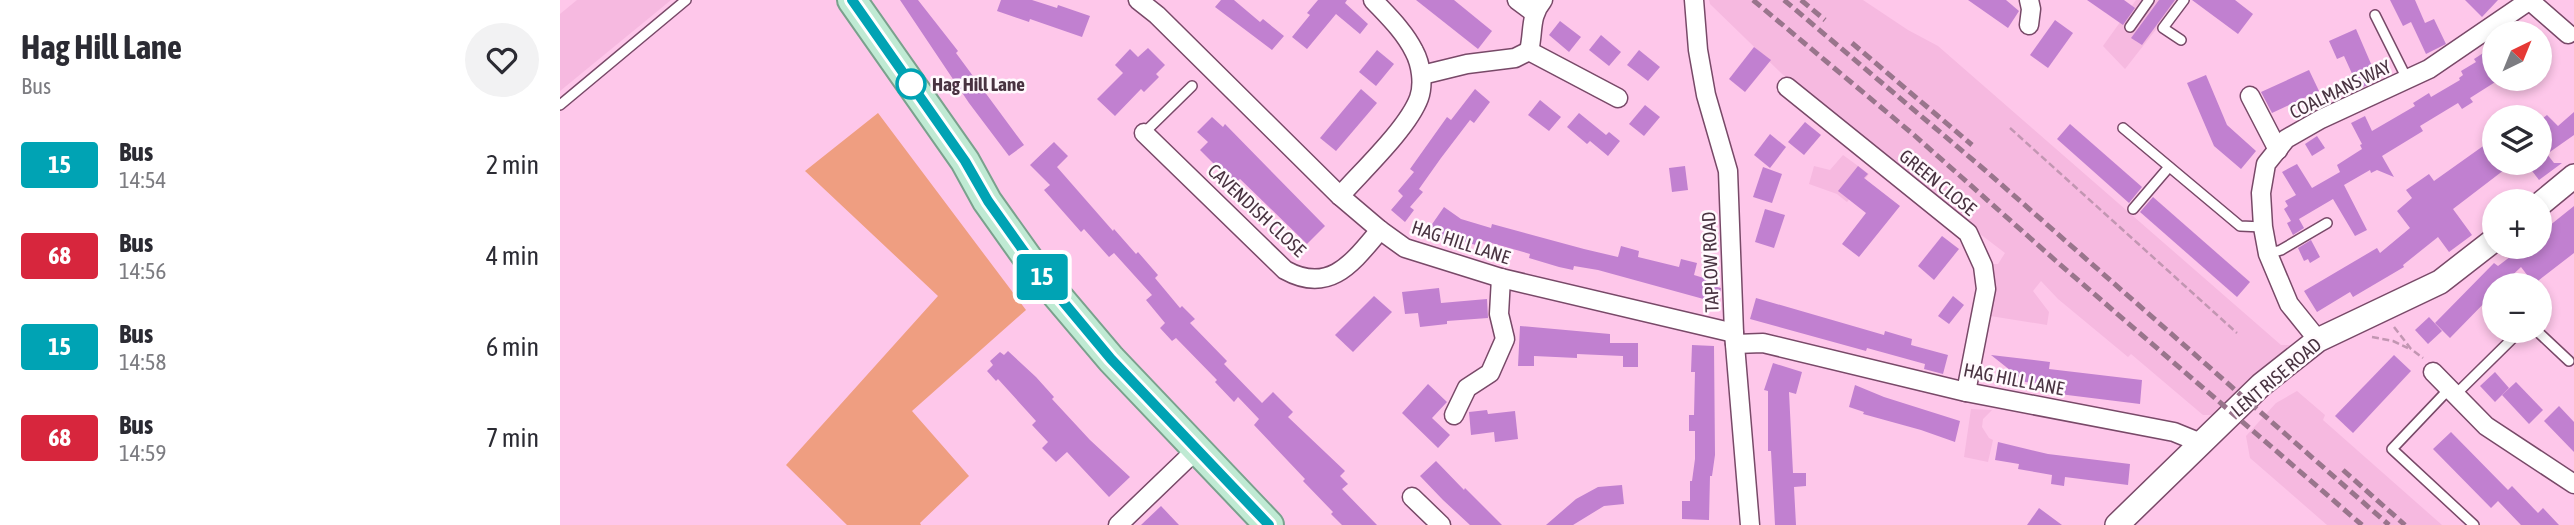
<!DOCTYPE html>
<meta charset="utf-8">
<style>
body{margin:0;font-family:"Asap Condensed",sans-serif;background:#f2f2f3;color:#2b2b33;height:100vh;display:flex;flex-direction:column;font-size:26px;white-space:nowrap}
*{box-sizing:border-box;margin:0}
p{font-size:23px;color:#7c7c81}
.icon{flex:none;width:38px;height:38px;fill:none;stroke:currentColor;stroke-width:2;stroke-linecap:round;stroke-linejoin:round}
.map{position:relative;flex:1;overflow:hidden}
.sheet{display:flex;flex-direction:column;background:#fff;width:560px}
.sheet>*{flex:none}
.badge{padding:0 14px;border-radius:5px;font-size:24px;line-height:46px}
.needle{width:46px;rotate:43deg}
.buttons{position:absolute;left:1922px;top:21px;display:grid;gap:14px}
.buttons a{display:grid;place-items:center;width:70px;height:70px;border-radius:50%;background:#fff;box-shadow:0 4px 10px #0003;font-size:35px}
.map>.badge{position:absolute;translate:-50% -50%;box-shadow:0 0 0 4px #fff}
.round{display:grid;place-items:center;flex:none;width:74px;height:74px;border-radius:37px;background:#f2f2f3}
.head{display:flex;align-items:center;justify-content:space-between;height:119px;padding:0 21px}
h1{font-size:33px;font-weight:700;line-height:52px}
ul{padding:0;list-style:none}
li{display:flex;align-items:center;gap:21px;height:91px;padding:0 21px}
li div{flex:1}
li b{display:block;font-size:26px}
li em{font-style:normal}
li .badge{min-width:77px;font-weight:700;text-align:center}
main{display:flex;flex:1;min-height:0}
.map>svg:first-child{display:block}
.built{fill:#f6b9e0}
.green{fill:#ef9e81}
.building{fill:#c180d0}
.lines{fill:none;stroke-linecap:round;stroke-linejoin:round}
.service-casing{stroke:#784968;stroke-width:12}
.minor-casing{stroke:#784968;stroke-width:21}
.tertiary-casing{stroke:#784968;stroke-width:26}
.primary-casing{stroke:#7aa18d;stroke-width:32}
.path{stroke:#c296b2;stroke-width:2.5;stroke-dasharray:7 3.5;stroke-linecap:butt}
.service{stroke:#fff;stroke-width:9}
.minor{stroke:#fff;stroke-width:18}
.tertiary{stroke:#fff;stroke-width:23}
.primary{stroke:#bfead3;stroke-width:28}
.rail{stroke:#99758c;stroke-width:5;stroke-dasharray:10 5;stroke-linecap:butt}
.line-casing{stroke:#fff;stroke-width:16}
.line{stroke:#00a3b4;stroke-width:10}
.stop-dot{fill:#fff;stroke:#00a3b4;stroke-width:3.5}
.labels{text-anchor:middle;stroke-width:5;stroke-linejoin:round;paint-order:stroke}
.stop-label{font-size:19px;font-weight:bold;fill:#493341;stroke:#fff9fd;text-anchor:start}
.street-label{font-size:19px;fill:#493341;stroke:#fff9fd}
</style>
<main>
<section class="sheet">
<div class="head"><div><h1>Hag Hill Lane</h1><p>Bus</p></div><a class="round"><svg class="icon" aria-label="heart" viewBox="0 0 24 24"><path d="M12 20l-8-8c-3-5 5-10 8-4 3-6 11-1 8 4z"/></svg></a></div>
<ul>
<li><span class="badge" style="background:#00a3b4;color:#fff">15</span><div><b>Bus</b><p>14:54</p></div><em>2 min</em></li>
<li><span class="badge" style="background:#d7263d;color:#fff">68</span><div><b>Bus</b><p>14:56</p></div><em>4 min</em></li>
<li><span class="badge" style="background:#00a3b4;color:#fff">15</span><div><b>Bus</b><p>14:58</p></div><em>6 min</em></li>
<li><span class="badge" style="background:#d7263d;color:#fff">68</span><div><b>Bus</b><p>14:59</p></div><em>7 min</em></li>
</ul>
</section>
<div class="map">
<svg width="2014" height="525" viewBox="0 0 2014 525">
<rect width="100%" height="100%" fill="#fec7ea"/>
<g class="built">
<path d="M 17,0 L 111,0 L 0,91 L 0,14 Z"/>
<path d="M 1149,0 L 1303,0 L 1348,30 L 1378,46 L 1721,345 L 1730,345 L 1727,352 L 1706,365 L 1693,384 L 1665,415 L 1643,415 L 1571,354 L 1568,357 L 1498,299 L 1481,281 L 1473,291 L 1489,312 L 1487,325 L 1424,315 L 1430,264 L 1438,264 L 1445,253 L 1327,163 L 1222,74 L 1150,4 Z"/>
<path d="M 1576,0 L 1619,0 L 1565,69 L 1543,46 Z"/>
<path d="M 1283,155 L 1309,174 L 1287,202 L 1277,194 L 1249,184 L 1254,166 L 1270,170 Z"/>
<path d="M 1737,391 L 1765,415 L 1763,420 L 1882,525 L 1767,525 L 1690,458 L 1686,436 L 1716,403 Z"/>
<path d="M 1411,409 L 1432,410 L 1423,419 L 1422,427 L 1429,438 L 1433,440 L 1428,462 L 1404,457 Z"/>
</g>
<path class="green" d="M 318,113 L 466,310 L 352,411 L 409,476 L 360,523 L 361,525 L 287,525 L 226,465 L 378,296 L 245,171 Z"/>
<g class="building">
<path d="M 340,0 L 358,0 L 398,51 L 396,53 L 464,145 L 449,156 L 409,103 Z"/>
<path d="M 441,0 L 472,0 L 497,8 L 498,5 L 530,16 L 522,37 L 470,19 L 469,22 L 437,11 Z"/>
<path d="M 661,0 L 674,0 L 700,22 L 703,19 L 724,36 L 712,50 L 655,7 Z"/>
<path d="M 758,0 L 787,0 L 785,3 L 808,24 L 800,34 L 776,14 L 747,49 L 732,37 L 750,15 L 747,13 Z"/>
<path d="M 856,0 L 894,0 L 932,31 L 918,49 Z"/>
<path d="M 1408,0 L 1446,0 L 1459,11 L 1448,28 Z"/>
<path d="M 1527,0 L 1564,0 L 1575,8 L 1563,25 Z"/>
<path d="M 1599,0 L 1615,0 L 1582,45 L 1571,38 Z"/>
<path d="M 1632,0 L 1675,0 L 1693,14 L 1678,34 Z"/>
<path d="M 1830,0 L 1855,0 L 1865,23 L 1874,19 L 1886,44 L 1866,54 L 1851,22 L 1843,26 Z"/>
<path d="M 1905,0 L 1938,0 L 1922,17 Z"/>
<path d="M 1495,20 L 1513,33 L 1488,68 L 1470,55 Z"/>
<path d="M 1000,21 L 1021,37 L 1009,52 L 989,35 Z"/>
<path d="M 1796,29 L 1818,80 L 1799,89 L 1784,56 L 1777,59 L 1769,41 Z"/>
<path d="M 1041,35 L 1061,52 L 1049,66 L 1029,50 Z"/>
<path d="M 1934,46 L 1933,79 L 1940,79 L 1910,98 L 1913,102 L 1902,109 L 1898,103 L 1860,126 L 1863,131 L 1822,156 L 1834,177 L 1817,170 L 1811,173 L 1810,170 L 1784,185 L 1807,230 L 1795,236 L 1773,199 L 1739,219 L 1744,228 L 1733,235 L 1727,223 L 1731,221 L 1724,209 L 1728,206 L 1725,201 L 1736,195 L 1722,172 L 1737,164 L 1752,188 L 1780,172 L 1777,165 L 1802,149 L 1800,145 L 1802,144 L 1791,123 L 1805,116 L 1812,131 L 1855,106 L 1853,103 L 1869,93 L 1871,97 L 1900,80 L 1899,78 L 1903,75 L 1901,71 L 1916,62 L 1914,59 Z"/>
<path d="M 1194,47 L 1211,60 L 1185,92 L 1169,79 Z"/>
<path d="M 588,48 L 605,65 L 596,74 L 599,77 L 584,92 L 581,89 L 555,116 L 537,99 L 563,73 L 555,65 L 570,49 L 578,57 Z"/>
<path d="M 817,50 L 834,64 L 816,86 L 799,72 Z"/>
<path d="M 1079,50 L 1100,67 L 1088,81 L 1067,65 Z"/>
<path d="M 1749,70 L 1759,91 L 1712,113 L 1701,92 Z"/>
<path d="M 1646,75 L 1667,125 L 1696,151 L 1681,169 L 1654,146 L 1627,83 Z"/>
<path d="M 801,89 L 817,103 L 776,151 L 760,138 Z"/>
<path d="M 915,89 L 930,102 L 914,123 L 910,120 L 881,158 L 859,189 L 863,192 L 850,207 L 854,210 L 845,222 L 831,210 L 843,196 L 838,191 L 854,172 L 850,169 L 887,117 L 891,120 Z"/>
<path d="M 980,100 L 1001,117 L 989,131 L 968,115 Z"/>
<path d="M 1085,105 L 1100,117 L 1084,136 L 1069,124 Z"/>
<path d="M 2014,112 L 2014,135 L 1987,154 L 1994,163 L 2002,163 L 1979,180 L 1966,163 L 1979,163 L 1979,121 L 1987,115 L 1998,126 Z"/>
<path d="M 1019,113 L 1046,135 L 1049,132 L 1060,141 L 1048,156 L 1030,141 L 1027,144 L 1007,127 Z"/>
<path d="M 652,117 L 663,127 L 665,124 L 765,226 L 747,244 L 680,179 L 674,184 L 640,150 L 648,142 L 637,132 Z"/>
<path d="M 1245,122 L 1261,135 L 1244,155 L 1228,142 Z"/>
<path d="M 1510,124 L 1582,187 L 1569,203 L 1497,139 Z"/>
<path d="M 1210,134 L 1226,147 L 1210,168 L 1194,155 Z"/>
<path d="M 1757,136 L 1765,148 L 1752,156 L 1745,144 Z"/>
<path d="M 494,142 L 508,156 L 497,167 L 553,231 L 554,229 L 576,254 L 578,252 L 598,275 L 595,278 L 620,308 L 622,306 L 635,319 L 630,323 L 667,361 L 664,364 L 702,403 L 713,392 L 733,412 L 728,417 L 785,471 L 780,476 L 788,484 L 782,489 L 817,525 L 782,525 L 771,514 L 773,512 L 743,481 L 745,479 L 694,425 L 699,419 L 678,397 L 674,402 L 655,382 L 657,380 L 616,338 L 612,341 L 600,328 L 605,323 L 586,300 L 592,295 L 554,253 L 549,257 L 524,229 L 521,232 L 484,190 L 490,185 L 470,165 Z"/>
<path d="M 1926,144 L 1934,155 L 1934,163 L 1939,163 L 1944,170 L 1893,209 L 1912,235 L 1889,252 L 1878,237 L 1843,265 L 1844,267 L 1793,297 L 1790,292 L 1757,312 L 1744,291 L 1817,248 L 1820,253 L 1850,228 L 1837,211 L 1852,198 L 1846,190 L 1869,174 L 1874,181 Z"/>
<path d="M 1125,166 L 1128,190 L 1112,192 L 1109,168 Z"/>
<path d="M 1298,166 L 1308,174 L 1304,178 L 1340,206 L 1299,257 L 1282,244 L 1306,213 L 1278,191 Z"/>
<path d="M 1203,167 L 1222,174 L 1212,203 L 1193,197 Z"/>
<path d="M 1593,197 L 1690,282 L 1677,297 L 1580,212 Z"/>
<path d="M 2014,206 L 2014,253 L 1974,284 L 1961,267 L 1942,285 L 1934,285 L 1934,293 L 1890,338 L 1875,323 L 1934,263 L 1938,266 L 1963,247 L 1979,247 L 1979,234 Z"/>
<path d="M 884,207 L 901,219 L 931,228 L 932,224 L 1024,249 L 1058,257 L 1061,246 L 1079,251 L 1078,257 L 1119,267 L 1121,259 L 1137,263 L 1134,275 L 1147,279 L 1145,284 L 1161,288 L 1158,303 L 1038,270 L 1014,266 L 1013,270 L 999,267 L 969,258 L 970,254 L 921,240 L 920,246 L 889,238 L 886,243 L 868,230 Z"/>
<path d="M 1205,209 L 1225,215 L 1214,248 L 1195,242 Z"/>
<path d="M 1382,236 L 1399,249 L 1374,280 L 1358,266 Z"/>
<path d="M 1751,240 L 1760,257 L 1750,263 L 1748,259 L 1744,261 L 1738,248 Z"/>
<path d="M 879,288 L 881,303 L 927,299 L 928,318 L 887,321 L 887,324 L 860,327 L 858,313 L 845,314 L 842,292 Z"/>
<path d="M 814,296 L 832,312 L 793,352 L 775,335 Z"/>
<path d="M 1393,296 L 1404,305 L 1389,324 L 1378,316 Z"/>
<path d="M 1196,298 L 1324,335 L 1325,331 L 1352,339 L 1351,345 L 1388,355 L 1383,374 L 1364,369 L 1365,364 L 1307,348 L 1306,351 L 1190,319 Z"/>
<path d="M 1869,317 L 1882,331 L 1868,344 L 1855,330 Z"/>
<path d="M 960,326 L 1050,334 L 1050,343 L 1078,343 L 1078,367 L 1063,367 L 1063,356 L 1017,354 L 1017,358 L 974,356 L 974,366 L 958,366 Z"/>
<path d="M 1132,345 L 1154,346 L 1155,455 L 1152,476 L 1150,476 L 1149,520 L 1122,519 L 1122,501 L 1130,501 L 1130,481 L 1132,481 L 1135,459 L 1135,431 L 1129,431 L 1129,415 L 1134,415 L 1135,372 L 1131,372 Z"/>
<path d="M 448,351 L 476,377 L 494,397 L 492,399 L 530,440 L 570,477 L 549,497 L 507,452 L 496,462 L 482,448 L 488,442 L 472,425 L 476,421 L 438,379 L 436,381 L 427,371 L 433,365 L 430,361 L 440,352 L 444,355 Z"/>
<path d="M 1431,355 L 1490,362 L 1489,369 L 1582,380 L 1580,404 L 1491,393 L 1492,385 L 1465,382 Z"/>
<path d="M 1834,355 L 1851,371 L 1793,433 L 1775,416 Z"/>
<path d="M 1213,363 L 1242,372 L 1236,394 L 1229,392 L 1233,473 L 1246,473 L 1246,486 L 1234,487 L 1236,525 L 1215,525 L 1211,451 L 1208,451 L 1208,391 L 1204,390 Z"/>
<path d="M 1935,372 L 1949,388 L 1935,402 L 1920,386 Z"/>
<path d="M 1956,382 L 1983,410 L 1969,424 L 1942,395 Z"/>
<path d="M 868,384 L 887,402 L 872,418 L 890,435 L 878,448 L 842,413 Z"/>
<path d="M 1295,385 L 1324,397 L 1400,421 L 1395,442 L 1361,430 L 1303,414 L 1304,412 L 1289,407 Z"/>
<path d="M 1999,406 L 2014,422 L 2014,452 L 1984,421 Z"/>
<path d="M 927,410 L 928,414 L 955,411 L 958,439 L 935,442 L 934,432 L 911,435 L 909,412 Z"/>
<path d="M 1891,432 L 1948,490 L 1952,486 L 1978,513 L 1983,508 L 1999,525 L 1961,525 L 1938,501 L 1931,508 L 1873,449 Z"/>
<path d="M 1438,442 L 1488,454 L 1570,464 L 1568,485 L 1505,477 L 1504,486 L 1491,484 L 1492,475 L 1458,469 L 1459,464 L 1435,460 Z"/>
<path d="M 876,461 L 904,490 L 905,488 L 942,525 L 910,525 L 883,500 L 860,476 Z"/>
<path d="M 1062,485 L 1064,504 L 1044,506 L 1013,525 L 986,525 L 1016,499 L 1038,487 Z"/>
<path d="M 601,506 L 619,525 L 581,525 Z"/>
<path d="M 1479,508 L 1502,525 L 1467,525 Z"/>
</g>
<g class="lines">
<defs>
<g id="service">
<path d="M 1815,15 L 1847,79"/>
<path d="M 1570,27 L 1589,0"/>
<path d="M 1621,40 L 1603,28 L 1624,0"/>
<path d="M 0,105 L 126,0"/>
<path d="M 1563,128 L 1680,226 L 1703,227"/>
<path d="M 584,133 L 632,86"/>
<path d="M 1573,209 L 1609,167"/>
<path d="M 1708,254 L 1721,250 L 1767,223"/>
<path d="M 1977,331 L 2009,361"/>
<path d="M 1889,389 L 1832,449 L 1914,525"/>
<path d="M 1895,395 L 1960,331"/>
</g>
<g id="minor">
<path d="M 578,0 L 597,15 L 780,196 L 820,230 L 845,248 L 941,278 L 1174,333"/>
<path d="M 957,0 L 973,12"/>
<path d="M 1134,0 L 1138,50 L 1146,95 L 1168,171 L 1174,333 L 1190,525"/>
<path d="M 1469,0 L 1471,9 L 1469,25"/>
<path d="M 1969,0 L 2008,34"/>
<path d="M 969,51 C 974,31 969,17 983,0"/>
<path d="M 862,75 L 907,64 L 955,58 L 969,51 L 1058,98"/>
<path d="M 1227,87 L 1408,233 L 1423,266 L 1426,289 L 1406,392"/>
<path d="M 1690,96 L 1718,150"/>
<path d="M 584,133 L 725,270 C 770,295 793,262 820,230"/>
<path d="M 780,196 C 802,171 848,128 859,98 C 864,84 861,64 854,51 C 844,31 828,16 813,0"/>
<path d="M 1758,340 L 1729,304 L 1708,254 L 1703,227 L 1701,193 L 1706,164 L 1726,139 L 1761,119 L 1869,69 L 1970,0"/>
<path d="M 1175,344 L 1203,343 L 1406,392 L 1614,432 L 1641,443"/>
<path d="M 1873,372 L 1926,426 L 2014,484"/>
<path d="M 894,415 L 907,388 L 930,373 L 945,339 L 939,314 L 941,278"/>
<path d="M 852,497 L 881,525"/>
<path d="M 558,525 L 636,450"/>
</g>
<g id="tertiary">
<path d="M 1979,205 L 2014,176"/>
<path d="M 1557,525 L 1701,385 L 1758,340 L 1880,282 L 1934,240"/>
</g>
<path id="primary" d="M 292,0 L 405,161 L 427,201 L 479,274 L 551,359 L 709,525"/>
</defs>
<use href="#service" class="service-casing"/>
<use href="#minor" class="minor-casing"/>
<use href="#tertiary" class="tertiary-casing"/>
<use href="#primary" class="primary-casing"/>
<g class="path">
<path d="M 1450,128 L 1677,333"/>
<path d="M 1834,327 L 1851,349 L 1863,358"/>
<path d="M 1812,337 L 1833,341 L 1848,348"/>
</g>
<use href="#service" class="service"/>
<use href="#minor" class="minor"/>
<use href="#tertiary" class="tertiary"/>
<use href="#primary" class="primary"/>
<g class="rail">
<path d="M 1193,0 L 1354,135 L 1496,261 L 1802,525"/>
<path d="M 1224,0 L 1426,171 L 1829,525"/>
<path d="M 1241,0 L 1265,20"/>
<path d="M 1292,43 L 1412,145"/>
<path d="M 1783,470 L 1845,525"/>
</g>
</g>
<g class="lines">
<defs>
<path id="line" d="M 292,0 L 405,161 L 428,201 L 480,274 L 551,359 L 709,525"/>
</defs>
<use href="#line" class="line-casing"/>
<use href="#line" class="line"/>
</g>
<circle class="stop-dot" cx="351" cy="84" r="14"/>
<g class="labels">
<g class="stop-label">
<text x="372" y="91">Hag Hill Lane</text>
</g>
<g class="street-label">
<text transform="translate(1780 89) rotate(-26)" y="7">COALMANS WAY</text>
<text transform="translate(1378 182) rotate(39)" y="7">GREEN CLOSE</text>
<text transform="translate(697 210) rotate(43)" y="7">CAVENDISH CLOSE</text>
<text transform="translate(901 242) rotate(18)" y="7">HAG HILL LANE</text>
<text transform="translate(1150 262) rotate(-92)" y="7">TAPLOW ROAD</text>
<text transform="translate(1716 377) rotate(-40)" y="7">LENT RISE ROAD</text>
<text transform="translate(1454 379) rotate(11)" y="7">HAG HILL LANE</text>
</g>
</g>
</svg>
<div class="buttons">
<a><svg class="needle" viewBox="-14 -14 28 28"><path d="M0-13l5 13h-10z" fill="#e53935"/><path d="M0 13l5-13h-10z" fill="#7c7c81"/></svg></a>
<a><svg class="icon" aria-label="layers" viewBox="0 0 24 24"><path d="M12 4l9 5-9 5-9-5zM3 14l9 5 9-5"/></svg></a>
<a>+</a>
<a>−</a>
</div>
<b class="badge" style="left:482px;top:277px;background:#00a3b4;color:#fff">15</b>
</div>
</main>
